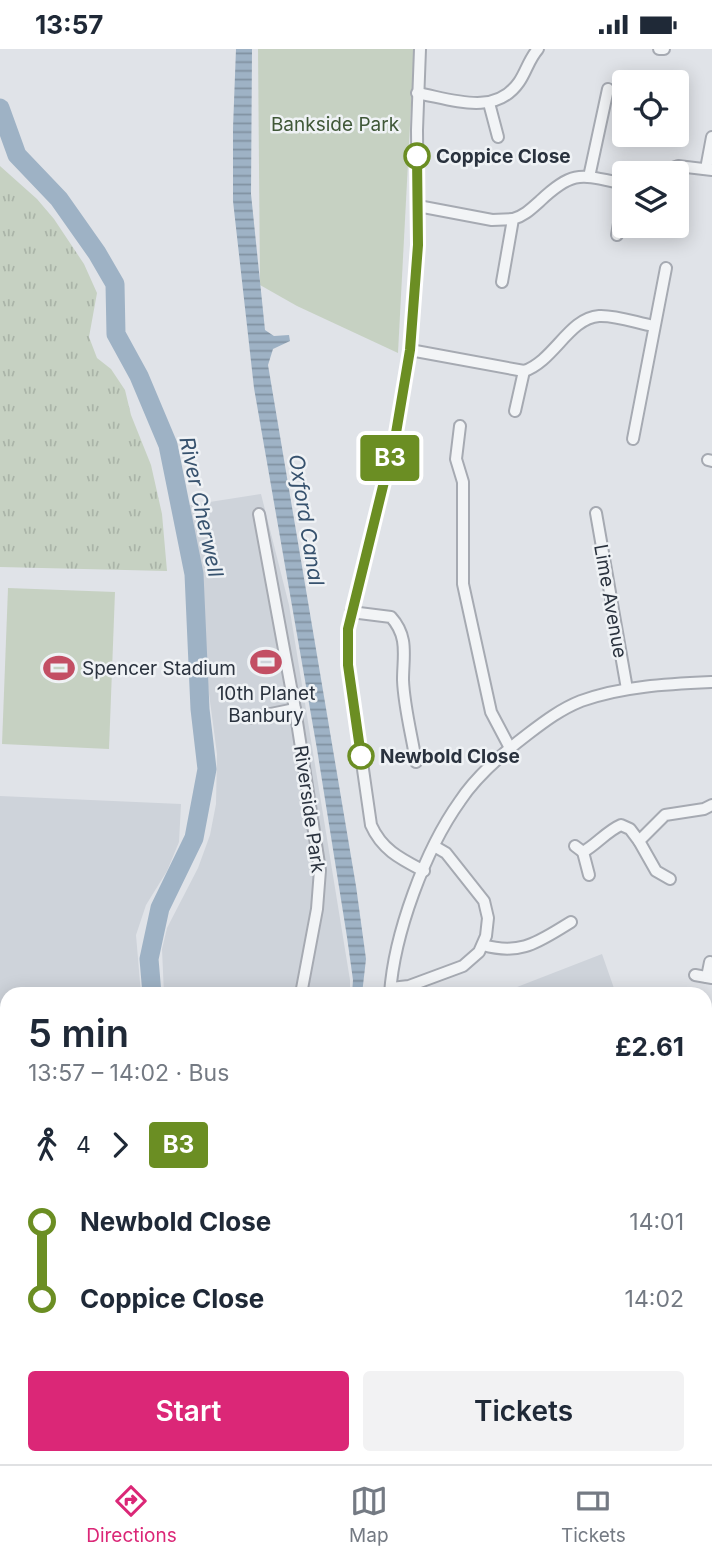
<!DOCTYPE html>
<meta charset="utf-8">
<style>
body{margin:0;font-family:Inter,sans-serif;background:#f2f2f3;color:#1f2937;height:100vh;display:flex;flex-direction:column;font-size:26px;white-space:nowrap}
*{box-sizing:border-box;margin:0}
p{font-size:23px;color:#747a83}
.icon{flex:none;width:38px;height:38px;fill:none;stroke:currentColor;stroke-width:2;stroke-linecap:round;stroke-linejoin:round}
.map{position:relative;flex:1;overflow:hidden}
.panel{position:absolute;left:0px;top:938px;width:712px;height:478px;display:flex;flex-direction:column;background:#fff;border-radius:21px 21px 0 0;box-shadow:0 4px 18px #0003}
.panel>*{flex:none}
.badge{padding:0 14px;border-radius:5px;font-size:24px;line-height:46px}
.tools{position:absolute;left:612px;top:21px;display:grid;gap:14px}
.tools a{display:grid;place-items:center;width:77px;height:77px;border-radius:7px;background:#fff;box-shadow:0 4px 18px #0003;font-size:35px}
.map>.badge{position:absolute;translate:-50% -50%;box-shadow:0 0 0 4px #fff}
.legs{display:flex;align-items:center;gap:10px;height:77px;padding:0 28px;font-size:23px}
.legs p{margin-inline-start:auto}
.head{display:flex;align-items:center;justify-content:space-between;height:119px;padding:0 28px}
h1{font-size:38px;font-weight:600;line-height:52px}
.button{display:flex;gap:14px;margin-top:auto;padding:14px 28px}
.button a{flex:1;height:80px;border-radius:7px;background:#db2777;color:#fff;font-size:28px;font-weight:600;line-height:80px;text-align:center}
.button a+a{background:#f2f2f3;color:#1f2937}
ul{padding:0 28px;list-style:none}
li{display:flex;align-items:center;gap:24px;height:77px;font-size:26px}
li i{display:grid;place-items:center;width:10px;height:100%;margin:0 9px;background:currentColor}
li i::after{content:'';width:18px;height:18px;margin:-9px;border:5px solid;border-radius:50%;background:#fff}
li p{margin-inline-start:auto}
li:first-child i{background:linear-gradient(#0000 50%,currentColor 0)}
li:last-child i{background:linear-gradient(currentColor 50%,#0000 0)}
.status{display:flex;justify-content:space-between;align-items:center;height:49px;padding:0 35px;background:#fff;direction:ltr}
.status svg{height:19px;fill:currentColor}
.dock{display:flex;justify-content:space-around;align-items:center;height:98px;border-top:2px solid #e0e1e3;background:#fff;font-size:19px;color:#747a83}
.dock a{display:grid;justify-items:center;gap:4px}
.dock .on{color:#db2777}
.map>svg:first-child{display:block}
.built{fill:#ced3da}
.grass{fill:url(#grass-tufts)}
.park{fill:#c6d1c2}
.water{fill:url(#water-rules)}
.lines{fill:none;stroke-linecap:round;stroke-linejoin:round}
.river{stroke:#9eb2c5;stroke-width:19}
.minor-casing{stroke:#a6aab2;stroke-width:14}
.major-casing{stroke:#a0a8b3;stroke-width:16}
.minor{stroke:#f2f4f6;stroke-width:10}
.major{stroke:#fff;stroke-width:12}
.line-1-casing{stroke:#fff;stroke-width:16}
.line-1{stroke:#6b8e23;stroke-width:10}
.stop-1-dot{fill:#fff;stroke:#6b8e23;stroke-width:3.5}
.labels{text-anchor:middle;stroke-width:5;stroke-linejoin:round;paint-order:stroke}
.park-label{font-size:19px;fill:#405838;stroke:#eff2f5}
.stop-label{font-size:19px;font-weight:bold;fill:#2a323e;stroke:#eff2f5;text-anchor:start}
.street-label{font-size:19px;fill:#2a323e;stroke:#eff2f5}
.poi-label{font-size:19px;fill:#2a323e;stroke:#eff2f5;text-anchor:start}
.water-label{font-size:21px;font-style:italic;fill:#37526e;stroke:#eff2f5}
</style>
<div class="status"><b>13:57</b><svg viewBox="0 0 49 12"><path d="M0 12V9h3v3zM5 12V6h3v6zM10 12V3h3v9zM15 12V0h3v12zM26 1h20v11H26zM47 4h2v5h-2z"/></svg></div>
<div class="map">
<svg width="712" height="1415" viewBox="0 0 712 1415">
<defs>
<pattern id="grass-tufts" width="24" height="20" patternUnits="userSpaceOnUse" patternTransform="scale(1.75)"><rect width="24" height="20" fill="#c6d1c2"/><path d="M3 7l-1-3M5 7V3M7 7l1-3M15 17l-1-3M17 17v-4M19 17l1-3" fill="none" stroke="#aab4a8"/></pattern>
<pattern id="water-rules" width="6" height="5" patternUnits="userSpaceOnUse" patternTransform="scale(1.75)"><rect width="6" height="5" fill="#9eb2c5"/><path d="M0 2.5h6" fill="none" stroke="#8191a1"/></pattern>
</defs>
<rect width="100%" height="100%" fill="#e0e3e8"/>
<g class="built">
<path d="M 261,445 L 289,556 L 350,931 L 350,945 L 164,945 L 162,900 L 167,879 L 198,819 L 210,786 L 216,755 L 217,705 L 184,457 Z"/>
<path d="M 0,747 L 181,755 L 179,793 L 167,822 L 146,856 L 136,886 L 141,945 L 7,945 L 7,1150 L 0,1156 Z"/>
<path d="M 602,905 L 616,945 L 498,945 L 507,942 Z"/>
<path d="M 7,1184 L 7,1356 L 0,1363 L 0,1190 Z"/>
<path d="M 7,1386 L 7,1409 L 193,1409 L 185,1415 L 0,1415 L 0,1393 Z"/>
</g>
<path class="grass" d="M 0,117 L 37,150 L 54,170 L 84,215 L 97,244 L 89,288 L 97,309 L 111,320 L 125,341 L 131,366 L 151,416 L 162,465 L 167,522 L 0,518 Z"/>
<g class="park">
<path d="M 258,0 L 414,0 L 398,304 L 297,257 L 260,236 Z"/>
<path d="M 8,539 L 115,543 L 109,700 L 2,695 Z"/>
</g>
<path class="water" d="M 236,0 L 252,0 L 251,145 L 265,281 L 274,287 L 289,286 L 290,292 L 273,300 L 268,316 L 356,837 L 366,910 L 362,945 L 352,945 L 353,931 L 347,888 L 317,700 L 254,339 L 233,152 L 233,79 Z"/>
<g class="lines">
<g class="river">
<path d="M 0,59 L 17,106 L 59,150 L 97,204 L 115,235 L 116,285 L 139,327 L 168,396 L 194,525 L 200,660 L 207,720 L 194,789 L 160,859 L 149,910 L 152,945"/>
<path d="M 0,1172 L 7,1165"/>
</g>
<defs>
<g id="minor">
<path d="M 420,0 L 417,81 L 418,196 L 410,301 L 396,384 L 348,580 L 348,616 L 371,776 C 382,801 401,810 424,822"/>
<path d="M 659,0 L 664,0"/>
<path d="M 417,44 C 451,50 495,68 519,33 C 526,23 529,10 538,0"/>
<path d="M 489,54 L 498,88"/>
<path d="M 706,120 L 712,88"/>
<path d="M 659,124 L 678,117 L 712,121"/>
<path d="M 589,128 L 608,40"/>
<path d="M 418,157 L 492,171 L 513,170"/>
<path d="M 617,186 L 625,140"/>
<path d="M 502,233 L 513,170 C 524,167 531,160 540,152 C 574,120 581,126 625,135"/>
<path d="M 410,301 L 524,322 C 554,312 569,269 599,267 C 616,266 637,274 654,277"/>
<path d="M 515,362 L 524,322"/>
<path d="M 460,377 L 456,410 L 463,433 L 463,535 L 491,663 L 510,699"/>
<path d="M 633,390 L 666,219"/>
<path d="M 708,411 L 712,412"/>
<path d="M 596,464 L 627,640"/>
<path d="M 259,465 L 295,660"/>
<path d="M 351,563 L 391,568 C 409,588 403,607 403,631 C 404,658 412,687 416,713"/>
<path d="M 251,669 L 295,660 L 320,821 L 317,860 L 301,945"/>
<path d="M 639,792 L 656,822 L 670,830"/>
<path d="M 575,797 L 583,803 C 597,795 607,782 621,776 L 630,780 L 639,792 L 665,766 L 704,760 L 712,756"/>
<path d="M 583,803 L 589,826"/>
<path d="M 483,896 C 522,907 539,892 571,873"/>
<path d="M 695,926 L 712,929"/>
<path d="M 707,928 L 710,913"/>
<path d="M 391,939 L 409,937 L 463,917 L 479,903 L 486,887 L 488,869 L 484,852 L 446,804 L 434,797"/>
<path d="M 390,945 C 394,885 425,801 460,752 C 477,726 503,704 528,685 C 545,672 561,660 581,652 C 622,637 668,635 712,633"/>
<path d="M 705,1023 L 712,1023"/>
<path d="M 0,1071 L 7,1068"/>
<path d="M 0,1240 L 7,1232"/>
<path d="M 705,1342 L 712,1340"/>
<path d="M 346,1409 L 350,1415"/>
<path d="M 487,1409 L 490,1415"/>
<path d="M 58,1415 L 63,1409"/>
<path d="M 522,1415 L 537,1409"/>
</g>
<g id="major">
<path d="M 705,1196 L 712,1194"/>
<path d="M 206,1415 L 214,1409"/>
</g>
</defs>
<use href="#minor" class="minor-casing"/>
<use href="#major" class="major-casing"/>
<use href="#minor" class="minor"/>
<use href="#major" class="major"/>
</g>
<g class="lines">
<defs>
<path id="line-1" d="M 361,707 L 348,616 L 348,580 L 396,384 L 410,301 L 418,196 L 417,107"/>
</defs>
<use href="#line-1" class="line-1-casing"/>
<use href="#line-1" class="line-1"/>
</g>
<defs>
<symbol id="stadium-bare" viewBox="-9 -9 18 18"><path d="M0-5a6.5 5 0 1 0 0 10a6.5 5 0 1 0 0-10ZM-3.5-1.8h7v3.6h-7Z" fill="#c34f64" stroke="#eff2f5" stroke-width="2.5" paint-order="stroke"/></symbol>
</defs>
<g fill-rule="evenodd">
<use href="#stadium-bare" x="244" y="591" width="44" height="44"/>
<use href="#stadium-bare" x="37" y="597" width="44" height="44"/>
</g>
<g class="stop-1-dot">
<circle cx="417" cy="107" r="12"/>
<circle cx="361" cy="707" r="12"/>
</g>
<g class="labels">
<g class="park-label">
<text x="335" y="82">Bankside Park</text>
</g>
<g class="stop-label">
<text x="436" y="114">Coppice Close</text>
<text x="380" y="714">Newbold Close</text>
</g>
<g class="street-label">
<text transform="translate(611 552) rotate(80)" y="7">Lime Avenue</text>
<text transform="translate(310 760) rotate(82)" y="7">Riverside Park</text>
</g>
<g class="poi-label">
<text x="82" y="626">Spencer Stadium</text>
<text x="266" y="651" text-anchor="middle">10th Planet<tspan x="266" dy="22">Banbury</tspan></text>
</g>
<g class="water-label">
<text transform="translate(201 458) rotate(78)" y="7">River Cherwell</text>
<text transform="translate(306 471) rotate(81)" y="7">Oxford Canal</text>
</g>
</g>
</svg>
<div class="tools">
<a><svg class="icon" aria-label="locate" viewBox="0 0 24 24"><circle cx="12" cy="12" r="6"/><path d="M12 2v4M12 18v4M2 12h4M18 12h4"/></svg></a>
<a><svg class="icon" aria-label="layers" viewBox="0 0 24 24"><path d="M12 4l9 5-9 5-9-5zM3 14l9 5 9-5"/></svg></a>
</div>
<b class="badge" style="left:390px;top:409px;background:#6b8e23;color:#fff">B3</b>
<section class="panel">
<div class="head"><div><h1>5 min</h1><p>13:57 – 14:02 · Bus</p></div><b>£2.61</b></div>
<div class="legs"><svg class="icon" aria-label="walk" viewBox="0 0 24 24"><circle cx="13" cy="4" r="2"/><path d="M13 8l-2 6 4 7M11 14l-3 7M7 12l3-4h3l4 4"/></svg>4<svg class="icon" aria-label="forward" viewBox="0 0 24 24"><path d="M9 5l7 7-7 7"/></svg><b class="badge" style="background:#6b8e23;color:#fff">B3</b></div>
<ul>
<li><i style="color:#6b8e23"></i><b>Newbold Close</b><p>14:01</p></li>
<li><i style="color:#6b8e23"></i><b>Coppice Close</b><p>14:02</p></li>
</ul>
<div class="button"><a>Start</a><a>Tickets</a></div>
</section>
</div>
<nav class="dock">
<a class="on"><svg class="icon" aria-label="directions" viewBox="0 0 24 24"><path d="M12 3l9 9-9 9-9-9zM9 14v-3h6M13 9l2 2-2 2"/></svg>Directions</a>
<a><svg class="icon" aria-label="map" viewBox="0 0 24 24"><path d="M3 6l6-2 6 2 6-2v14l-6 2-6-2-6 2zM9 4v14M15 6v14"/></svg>Map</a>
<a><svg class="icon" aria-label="tickets" viewBox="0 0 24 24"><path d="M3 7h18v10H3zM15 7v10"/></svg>Tickets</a>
</nav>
